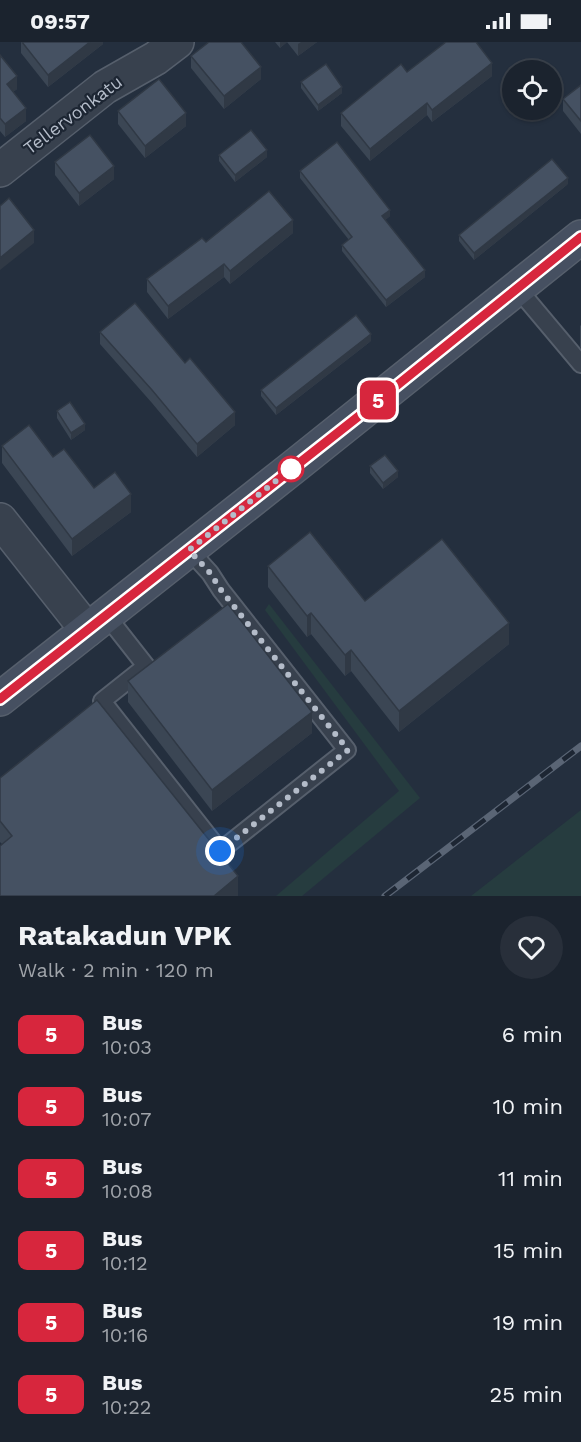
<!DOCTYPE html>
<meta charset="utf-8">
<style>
body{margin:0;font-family:"Work Sans",sans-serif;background:#282f3a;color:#f1f3f6;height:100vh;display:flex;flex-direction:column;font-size:22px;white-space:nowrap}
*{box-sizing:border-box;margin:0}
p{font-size:20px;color:#a0a4aa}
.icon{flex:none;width:33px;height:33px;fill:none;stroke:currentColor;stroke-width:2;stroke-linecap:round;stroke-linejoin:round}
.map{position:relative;height:854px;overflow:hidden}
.details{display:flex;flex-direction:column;background:#1b232e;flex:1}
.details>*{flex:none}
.badge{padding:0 12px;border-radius:9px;font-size:21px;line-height:39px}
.controls{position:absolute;left:502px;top:18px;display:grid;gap:12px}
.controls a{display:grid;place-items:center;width:60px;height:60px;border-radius:50%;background:#1b232e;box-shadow:0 2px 4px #0004,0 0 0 2px #39404a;font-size:30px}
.you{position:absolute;width:30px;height:30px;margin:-15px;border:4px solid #fff;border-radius:50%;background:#1a73e8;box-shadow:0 0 0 9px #1a73e833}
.map>.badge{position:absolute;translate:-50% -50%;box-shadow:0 0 0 3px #fff}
.round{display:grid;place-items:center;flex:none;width:63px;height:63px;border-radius:32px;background:#282f3a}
.summary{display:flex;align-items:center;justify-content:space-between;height:102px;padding:0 18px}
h1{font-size:28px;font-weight:700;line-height:45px}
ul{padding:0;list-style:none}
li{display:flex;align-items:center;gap:18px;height:72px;padding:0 18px}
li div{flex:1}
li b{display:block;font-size:22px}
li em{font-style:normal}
li .badge{min-width:66px;font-weight:700;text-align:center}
.status{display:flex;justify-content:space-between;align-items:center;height:42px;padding:0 30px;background:#1b232e;direction:ltr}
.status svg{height:16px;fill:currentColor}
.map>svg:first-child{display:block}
.green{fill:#263c3f}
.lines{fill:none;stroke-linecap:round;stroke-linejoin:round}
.lane-casing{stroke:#565f6c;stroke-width:20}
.street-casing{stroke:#565f6c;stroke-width:36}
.secondary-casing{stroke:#565f6c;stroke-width:36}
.lane{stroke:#38414e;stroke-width:16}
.street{stroke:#38414e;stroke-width:33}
.secondary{stroke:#465061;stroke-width:33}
.rail-casing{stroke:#5a6575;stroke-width:7}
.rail{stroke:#1d2633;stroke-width:4.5;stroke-dasharray:14;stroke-linecap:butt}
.wall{fill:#3b4654}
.shaded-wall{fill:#303945}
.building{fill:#455162;stroke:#303945;stroke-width:1.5}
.line-casing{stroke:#fff;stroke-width:14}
.line{stroke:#d7263d;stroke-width:9}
.walk{stroke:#b4bcc9;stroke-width:6;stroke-dasharray:0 10.8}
.stop-dot{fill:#fff;stroke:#d7263d;stroke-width:3}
.labels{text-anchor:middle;stroke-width:4.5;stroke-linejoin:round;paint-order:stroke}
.street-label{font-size:18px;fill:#b4bcc9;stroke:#1d2633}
</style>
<div class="status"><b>09:57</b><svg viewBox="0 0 49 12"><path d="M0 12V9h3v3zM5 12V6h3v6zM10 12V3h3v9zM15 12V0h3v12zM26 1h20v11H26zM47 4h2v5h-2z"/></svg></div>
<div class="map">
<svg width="581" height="854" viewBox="0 0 581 854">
<rect width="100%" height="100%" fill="#242f3e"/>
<g class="green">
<path d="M 269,562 L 420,756 L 302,854 L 276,854 L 399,749 L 265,568 Z"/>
<path d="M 581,768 L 581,854 L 471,854 Z"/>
</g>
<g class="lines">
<defs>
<g id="lane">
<path d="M 518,247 L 581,322"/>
<path d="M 106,573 L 146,624 L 102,659 L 220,809 L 347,708 L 221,548 L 210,531 L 189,508"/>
</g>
<g id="street">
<path d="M 0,128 L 105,45 L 156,16 L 177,0"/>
<path d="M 0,478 L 87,588"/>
</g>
<path id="secondary" d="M 0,657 L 291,427 L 581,195"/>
</defs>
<use href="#lane" class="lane-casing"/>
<use href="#street" class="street-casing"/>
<use href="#secondary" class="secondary-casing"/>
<use href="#lane" class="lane"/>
<use href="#street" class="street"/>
<use href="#secondary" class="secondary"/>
<defs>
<path id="rail" d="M 385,854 L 581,704"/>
</defs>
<use href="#rail" class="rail-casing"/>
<use href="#rail" class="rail"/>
</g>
<g class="wall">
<path d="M 21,0 L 103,0 L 103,2 L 48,45 L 21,11 Z"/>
<path d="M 275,0 L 317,0 L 298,14 L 287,0 L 280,6 Z"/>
<path d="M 0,13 L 17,47 L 13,50 L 26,79 L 5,95 L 0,89 Z"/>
<path d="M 191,14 L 261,37 L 224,67 L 191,26 Z"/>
<path d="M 407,30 L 492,34 L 432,80 L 427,73 L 370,119 L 341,84 L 341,71 Z"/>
<path d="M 301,40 L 342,51 L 318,69 L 301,46 Z"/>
<path d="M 581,43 L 581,92 L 563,69 L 563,57 Z"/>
<path d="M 118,69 L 186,84 L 145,116 L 118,82 Z"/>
<path d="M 219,113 L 267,115 L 235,140 L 219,119 Z"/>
<path d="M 55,120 L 114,137 L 79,164 L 55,133 Z"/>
<path d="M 300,129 L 390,174 L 385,178 L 425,235 L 386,265 L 342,209 L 342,203 L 349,198 L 300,136 Z"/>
<path d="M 568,142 L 474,218 L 459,199 L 459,193 Z"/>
<path d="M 293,191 L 230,242 L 224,235 L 168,277 L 147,250 L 147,237 L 206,200 Z"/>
<path d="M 581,283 L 581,307 L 580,305 L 580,284 Z"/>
<path d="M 100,290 L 235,383 L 197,415 L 152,361 L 100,302 Z"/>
<path d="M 371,299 L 276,373 L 261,354 L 261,348 Z"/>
<path d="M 57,369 L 85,388 L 71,398 L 57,376 Z"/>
<path d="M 2,404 L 53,415 L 94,446 L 131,470 L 72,514 L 2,421 Z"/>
<path d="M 370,424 L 398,435 L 383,447 L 370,431 Z"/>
<path d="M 268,524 L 365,559 L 509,602 L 399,690 L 351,629 L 345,634 L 311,592 L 307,595 L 268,545 Z"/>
<path d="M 128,639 L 312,691 L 212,769 L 128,660 Z"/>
<path d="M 0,736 L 238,854 L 2,802 L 0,800 Z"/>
</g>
<g class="shaded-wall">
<path d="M 90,0 L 103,0 L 103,2 L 48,45 L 48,33 Z"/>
<path d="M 280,0 L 287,0 L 280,6 Z"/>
<path d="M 301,0 L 317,0 L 298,14 L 298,2 Z"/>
<path d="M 492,21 L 492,34 L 432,80 L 432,68 Z"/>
<path d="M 261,25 L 261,37 L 224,67 L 224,54 Z"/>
<path d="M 17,34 L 17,47 L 7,55 L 7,42 Z"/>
<path d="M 342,45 L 342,51 L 318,69 L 318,63 Z"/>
<path d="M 427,61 L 427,73 L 370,119 L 370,107 Z"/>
<path d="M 26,66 L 26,79 L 5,95 L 5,82 Z"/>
<path d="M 186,71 L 186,84 L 145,116 L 145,104 Z"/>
<path d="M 267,108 L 267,115 L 235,140 L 235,133 Z"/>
<path d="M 114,124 L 114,137 L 79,164 L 79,151 Z"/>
<path d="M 568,136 L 568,142 L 474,218 L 474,211 Z"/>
<path d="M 390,168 L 390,174 L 382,181 L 382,174 Z"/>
<path d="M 293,178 L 293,191 L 230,242 L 230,229 Z"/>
<path d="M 34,188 L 34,201 L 0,228 L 0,216 Z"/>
<path d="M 224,222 L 224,235 L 168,277 L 168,264 Z"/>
<path d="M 425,228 L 425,235 L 386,265 L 386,258 Z"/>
<path d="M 371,292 L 371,299 L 276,373 L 276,366 Z"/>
<path d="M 235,370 L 235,383 L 197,415 L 197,402 Z"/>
<path d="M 85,382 L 85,388 L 71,398 L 71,391 Z"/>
<path d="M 398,429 L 398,435 L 383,447 L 383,441 Z"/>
<path d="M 131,452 L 131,470 L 72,514 L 72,497 Z"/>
<path d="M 311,571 L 311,592 L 307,595 L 307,574 Z"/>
<path d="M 509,581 L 509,602 L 399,690 L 399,669 Z"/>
<path d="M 351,608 L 351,629 L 345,634 L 345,613 Z"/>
<path d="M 312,670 L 312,691 L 212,769 L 212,748 Z"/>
<path d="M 238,834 L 238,854 L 214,854 Z"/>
</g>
<g class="building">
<path d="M 22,0 L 90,0 L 48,33 Z"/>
<path d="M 209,0 L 241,0 L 261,25 L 224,54 L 191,14 Z"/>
<path d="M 446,0 L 476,0 L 492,21 L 432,68 L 427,61 L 370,107 L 341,71 L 401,22 L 407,30 Z"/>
<path d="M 0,13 L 17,34 L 7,42 L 26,66 L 5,82 L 0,76 Z"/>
<path d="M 326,22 L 342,45 L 318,63 L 301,40 Z"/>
<path d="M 159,37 L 186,71 L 145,104 L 118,69 Z"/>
<path d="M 581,43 L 581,79 L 563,57 Z"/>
<path d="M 251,88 L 267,108 L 235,133 L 219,113 Z"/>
<path d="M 90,93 L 114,124 L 79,151 L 55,120 Z"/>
<path d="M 337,100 L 390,168 L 382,174 L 425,228 L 386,258 L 342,203 L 352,195 L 300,129 Z"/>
<path d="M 552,117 L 568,136 L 474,211 L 459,193 Z"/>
<path d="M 269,149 L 293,178 L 230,229 L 224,222 L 168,264 L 147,237 L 202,196 L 206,200 Z"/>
<path d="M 9,156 L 34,188 L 0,216 L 0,164 Z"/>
<path d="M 135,261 L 185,321 L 190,316 L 235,370 L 197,402 L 152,348 L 100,290 Z"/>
<path d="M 356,273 L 371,292 L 276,366 L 261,348 Z"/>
<path d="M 70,360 L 85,382 L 71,391 L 57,369 Z"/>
<path d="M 29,383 L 53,415 L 64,407 L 94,446 L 115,430 L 131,452 L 72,497 L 2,404 Z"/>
<path d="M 385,413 L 398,429 L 383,441 L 370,424 Z"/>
<path d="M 310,490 L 365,559 L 442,497 L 509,581 L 399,669 L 351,608 L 345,613 L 311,571 L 307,574 L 268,524 Z"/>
<path d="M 228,562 L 312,670 L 212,748 L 128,639 Z"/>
<path d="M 97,658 L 238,834 L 214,854 L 0,854 L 0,804 L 12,794 L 0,779 L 0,736 Z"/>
</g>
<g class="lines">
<defs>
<path id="line" d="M 0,657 L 364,370 L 581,195"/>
</defs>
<use href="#line" class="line-casing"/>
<use href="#line" class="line"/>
<path class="walk" d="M 220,809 L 348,708 L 221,548 L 210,531 L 189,508 L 291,427"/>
</g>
<circle class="stop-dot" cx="291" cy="427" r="12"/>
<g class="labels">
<g class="street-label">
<text transform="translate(73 73) rotate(-37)" y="6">Tellervonkatu</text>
</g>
</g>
</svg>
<div class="controls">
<a><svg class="icon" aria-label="locate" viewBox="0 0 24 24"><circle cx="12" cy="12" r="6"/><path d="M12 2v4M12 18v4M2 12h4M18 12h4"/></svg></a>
</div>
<div class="you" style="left:220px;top:809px"></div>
<b class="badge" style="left:378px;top:358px;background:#d7263d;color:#fff">5</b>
</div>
<section class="details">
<div class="summary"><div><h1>Ratakadun VPK</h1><p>Walk · 2 min · 120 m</p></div><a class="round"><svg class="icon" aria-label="heart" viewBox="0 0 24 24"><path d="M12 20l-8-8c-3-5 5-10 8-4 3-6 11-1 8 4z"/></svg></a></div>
<ul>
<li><span class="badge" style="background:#d7263d;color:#fff">5</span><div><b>Bus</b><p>10:03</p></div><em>6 min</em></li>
<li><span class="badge" style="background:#d7263d;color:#fff">5</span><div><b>Bus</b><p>10:07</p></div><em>10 min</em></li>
<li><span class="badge" style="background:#d7263d;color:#fff">5</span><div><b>Bus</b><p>10:08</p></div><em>11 min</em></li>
<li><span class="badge" style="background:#d7263d;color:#fff">5</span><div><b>Bus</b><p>10:12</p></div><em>15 min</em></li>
<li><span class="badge" style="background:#d7263d;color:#fff">5</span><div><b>Bus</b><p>10:16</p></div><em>19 min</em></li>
<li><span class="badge" style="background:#d7263d;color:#fff">5</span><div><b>Bus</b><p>10:22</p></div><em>25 min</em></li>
</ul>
</section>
